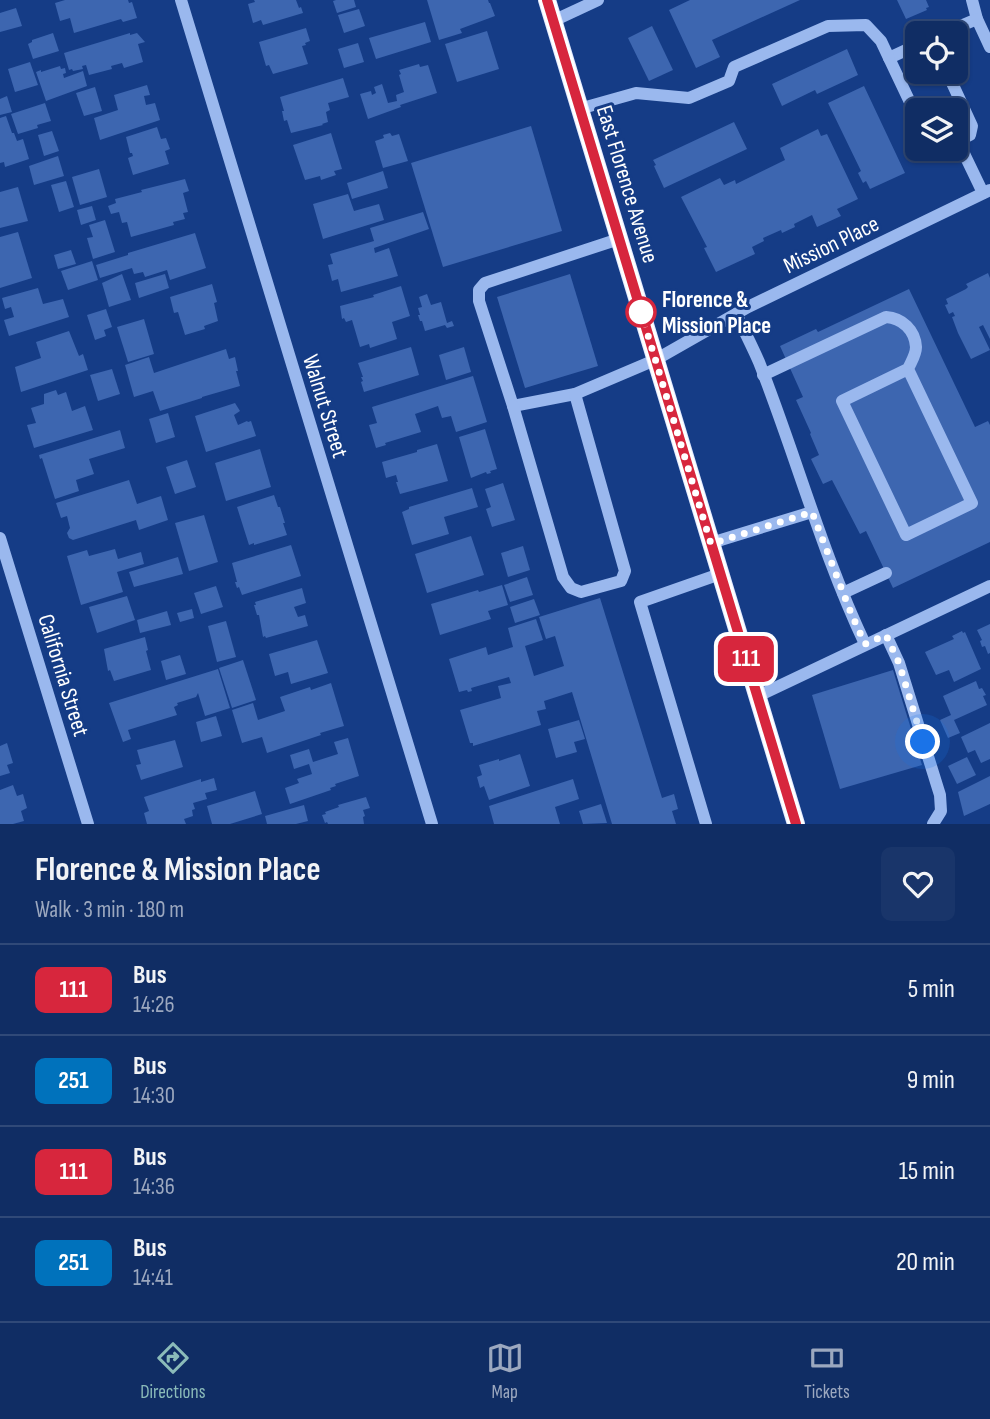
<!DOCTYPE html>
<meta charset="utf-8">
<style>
body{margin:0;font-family:"Sofia Sans Condensed",sans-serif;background:#19356a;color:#f1f3f6;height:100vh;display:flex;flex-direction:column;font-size:26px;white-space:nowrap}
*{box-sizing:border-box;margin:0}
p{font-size:23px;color:#9ca8bf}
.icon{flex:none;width:38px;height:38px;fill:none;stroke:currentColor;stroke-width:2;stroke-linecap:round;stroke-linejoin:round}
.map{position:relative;height:824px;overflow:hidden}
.panel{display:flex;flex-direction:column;background:#102d64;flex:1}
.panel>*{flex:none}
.badge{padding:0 14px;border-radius:10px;font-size:24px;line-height:46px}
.buttons{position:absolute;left:905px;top:21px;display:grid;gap:14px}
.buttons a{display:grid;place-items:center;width:63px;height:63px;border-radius:10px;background:#102d64;box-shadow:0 2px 5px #0004,0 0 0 2px #304978;font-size:35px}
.you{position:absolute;width:35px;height:35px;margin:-18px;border:5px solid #fff;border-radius:50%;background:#1a73e8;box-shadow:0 0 0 10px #1a73e833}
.map>.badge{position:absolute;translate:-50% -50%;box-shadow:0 0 0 4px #fff}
.round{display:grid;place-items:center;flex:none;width:74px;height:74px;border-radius:10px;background:#19356a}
.summary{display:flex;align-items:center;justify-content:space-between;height:119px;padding:0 35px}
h1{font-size:33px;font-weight:700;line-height:52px}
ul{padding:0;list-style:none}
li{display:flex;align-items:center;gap:21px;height:91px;padding:0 35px;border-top:2px solid #304978}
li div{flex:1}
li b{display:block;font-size:26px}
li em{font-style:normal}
li .badge{min-width:77px;font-weight:700;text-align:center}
.menu{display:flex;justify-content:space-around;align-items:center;height:98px;border-top:2px solid #304978;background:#102d64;font-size:19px;color:#9ca8bf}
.menu a{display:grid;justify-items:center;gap:4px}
.menu .active{color:#8bbbb9}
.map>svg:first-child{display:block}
.building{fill:#3d66b0}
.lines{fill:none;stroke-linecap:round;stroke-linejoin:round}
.minor{stroke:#9ab8ee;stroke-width:12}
.major{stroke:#e2eaff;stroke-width:18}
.line-casing{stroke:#fff;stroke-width:16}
.line{stroke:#d7263d;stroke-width:10}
.walk{stroke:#fff;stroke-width:7;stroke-dasharray:0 12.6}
.stop-dot{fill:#fff;stroke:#d7263d;stroke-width:3.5}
.labels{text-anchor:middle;stroke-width:6;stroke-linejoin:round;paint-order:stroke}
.street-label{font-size:23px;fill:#fff;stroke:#153c86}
.stop-label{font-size:23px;font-weight:bold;fill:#fff;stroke:#153c86;text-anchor:start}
</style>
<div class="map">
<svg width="990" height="824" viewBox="0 0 990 824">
<rect width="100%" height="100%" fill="#153c86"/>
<g class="building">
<path d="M 65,0 L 128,0 L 129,3 L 132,2 L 137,18 L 123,22 L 121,19 L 74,33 L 70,18 L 60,21 L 55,3 Z"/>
<path d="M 254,0 L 296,0 L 299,8 L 301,7 L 303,13 L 263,25 L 261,20 L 253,23 L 248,4 L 255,2 Z"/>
<path d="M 336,0 L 354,0 L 356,7 L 337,13 L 333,1 Z"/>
<path d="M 427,0 L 488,0 L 489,3 L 490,3 L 495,16 L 460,29 L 462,33 L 439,40 Z"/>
<path d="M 690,0 L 800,0 L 712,40 L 720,57 L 696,68 L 669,10 Z"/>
<path d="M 897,0 L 926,0 L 929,7 L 926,8 L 927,10 L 906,19 Z"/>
<path d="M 16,8 L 22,26 L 0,32 L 0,13 Z"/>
<path d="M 359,9 L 365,26 L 344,33 L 338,15 Z"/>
<path d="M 425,22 L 431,42 L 376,59 L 369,38 Z"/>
<path d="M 652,26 L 673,70 L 649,81 L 628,38 Z"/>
<path d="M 306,28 L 310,41 L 305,43 L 306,45 L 302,46 L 308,64 L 273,74 L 269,65 L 266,66 L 259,42 Z"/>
<path d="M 487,31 L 499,69 L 457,82 L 445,44 Z"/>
<path d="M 53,33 L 59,51 L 33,59 L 28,44 L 32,42 L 32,40 Z"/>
<path d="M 130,33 L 130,35 L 137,33 L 145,42 L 138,44 L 143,62 L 124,68 L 122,63 L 111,66 L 112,69 L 89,75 L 86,65 L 82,66 L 83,69 L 73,71 L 72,69 L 69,70 L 64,53 Z"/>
<path d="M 358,43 L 364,62 L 344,68 L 338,49 Z"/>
<path d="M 847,49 L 858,75 L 817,94 L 815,90 L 782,106 L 772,84 Z"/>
<path d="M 30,62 L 38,85 L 15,92 L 8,69 Z"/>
<path d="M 419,64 L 420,67 L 428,65 L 437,93 L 400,105 L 401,107 L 368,119 L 360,94 L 371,91 L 372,95 L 376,93 L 374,87 L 382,84 L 388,103 L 397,101 L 396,95 L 404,92 L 399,75 L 401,74 L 399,70 Z"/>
<path d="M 60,66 L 61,69 L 65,68 L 66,73 L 63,74 L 64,78 L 83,71 L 87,86 L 46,101 L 36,72 L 41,70 L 41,72 Z"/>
<path d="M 343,78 L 349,97 L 328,103 L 330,110 L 326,112 L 328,122 L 322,124 L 323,125 L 291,133 L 287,120 L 284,121 L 282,111 L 284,111 L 280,97 Z"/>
<path d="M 147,85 L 150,95 L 144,96 L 146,105 L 155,103 L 160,120 L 100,140 L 94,118 L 118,110 L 114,95 Z"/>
<path d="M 864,86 L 905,173 L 870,189 L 866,181 L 863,183 L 858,173 L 861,171 L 828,103 Z"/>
<path d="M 95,87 L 102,111 L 84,116 L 76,93 Z"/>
<path d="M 7,96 L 12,112 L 0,115 L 0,99 Z"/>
<path d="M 45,103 L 51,121 L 37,125 L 38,128 L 18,134 L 11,114 Z"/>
<path d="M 6,116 L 12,133 L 14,133 L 17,141 L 23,139 L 29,159 L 5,167 L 4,162 L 0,163 L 0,118 Z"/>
<path d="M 734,122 L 747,149 L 664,188 L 654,166 L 656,165 L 653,160 Z"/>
<path d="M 531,126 L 562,231 L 443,267 L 411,163 Z"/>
<path d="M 157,127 L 161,139 L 166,138 L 170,149 L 165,151 L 169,164 L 133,175 L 128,158 L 133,156 L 132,153 L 130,153 L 126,137 Z"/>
<path d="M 818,129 L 821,136 L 827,134 L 858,199 L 837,209 L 841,216 L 817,227 L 812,215 L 794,224 L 795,227 L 782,233 L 781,230 L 763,238 L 764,241 L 752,247 L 755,254 L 716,272 L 704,248 L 707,247 L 681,197 L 720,178 L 724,185 L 735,180 L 736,184 L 785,160 L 780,148 Z"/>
<path d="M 52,131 L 59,151 L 44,156 L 38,135 Z"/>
<path d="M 331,133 L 342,169 L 334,171 L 336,175 L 321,180 L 320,176 L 305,180 L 293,145 Z"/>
<path d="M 390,133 L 392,136 L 399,134 L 408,161 L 383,168 L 375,141 L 384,138 L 383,135 Z"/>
<path d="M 58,156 L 64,176 L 34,185 L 29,166 Z"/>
<path d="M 99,169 L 107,197 L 80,205 L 72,177 Z"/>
<path d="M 383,171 L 388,188 L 352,199 L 347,183 Z"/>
<path d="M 185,179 L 189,191 L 183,193 L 188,212 L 183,213 L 185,219 L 173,222 L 174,225 L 131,237 L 127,222 L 122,223 L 119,212 L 111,214 L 108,206 L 116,203 L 115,199 L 142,192 L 141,190 Z"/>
<path d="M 66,181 L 74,207 L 59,212 L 51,185 Z"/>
<path d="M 18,187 L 28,221 L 0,228 L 0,192 Z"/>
<path d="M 348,194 L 354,211 L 379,204 L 384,220 L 323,239 L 313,204 Z"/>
<path d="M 92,206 L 96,220 L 81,225 L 77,210 Z"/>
<path d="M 423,212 L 429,229 L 374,248 L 375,253 L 389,248 L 398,276 L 341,292 L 338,279 L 332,281 L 328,265 L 333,264 L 330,254 L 374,241 L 370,228 Z"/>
<path d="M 105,220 L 115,252 L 93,259 L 87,238 L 93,237 L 89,225 Z"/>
<path d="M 18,232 L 32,278 L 0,288 L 0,237 Z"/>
<path d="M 195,233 L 206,268 L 170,280 L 167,270 L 145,277 L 143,272 L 134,274 L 132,268 L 100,278 L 96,265 L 128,255 L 128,253 Z"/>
<path d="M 71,250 L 76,264 L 58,269 L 54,255 Z"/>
<path d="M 92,261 L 98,280 L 68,290 L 61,271 Z"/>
<path d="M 988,273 L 990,278 L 990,339 L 983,325 L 979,327 L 990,350 L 971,359 L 958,333 L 952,317 L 955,316 L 953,312 L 949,314 L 945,305 L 948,304 L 946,299 L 966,289 L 968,287 L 966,284 Z"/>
<path d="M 122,274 L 131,300 L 109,307 L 102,283 Z"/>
<path d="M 165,274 L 169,288 L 139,298 L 135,283 Z"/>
<path d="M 570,274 L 598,366 L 525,388 L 497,297 Z"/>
<path d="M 212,284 L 217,302 L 214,303 L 218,321 L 204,326 L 205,329 L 185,335 L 178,312 L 174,313 L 170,297 Z"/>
<path d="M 401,286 L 410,316 L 392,322 L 397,339 L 370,348 L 369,344 L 360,347 L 352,320 L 346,322 L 344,318 L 342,319 L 340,306 L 374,297 L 373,295 Z"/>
<path d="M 38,288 L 43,304 L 63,299 L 69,317 L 9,336 L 4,320 L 14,317 L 11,307 L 5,309 L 2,298 Z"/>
<path d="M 909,289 L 975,427 L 988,421 L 990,425 L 990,542 L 893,588 L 866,531 L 860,534 L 832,480 L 823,484 L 811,459 L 819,455 L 810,434 L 811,433 L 796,400 L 803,397 L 780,346 L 816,329 L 818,332 Z"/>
<path d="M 427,294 L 431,305 L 441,302 L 447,323 L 452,321 L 454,326 L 447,328 L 445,325 L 425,331 L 422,321 L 420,321 L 418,315 L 420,315 L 418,308 L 422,307 L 419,297 Z"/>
<path d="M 106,309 L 112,327 L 104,330 L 106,336 L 95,340 L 87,315 Z"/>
<path d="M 144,319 L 154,354 L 128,362 L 117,327 Z"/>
<path d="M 69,331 L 79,356 L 83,354 L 88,370 L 21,392 L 15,367 L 41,358 L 36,342 Z"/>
<path d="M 411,347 L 419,375 L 364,392 L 361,382 L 363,381 L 361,377 L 363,377 L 358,363 Z"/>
<path d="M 464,347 L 471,372 L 446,380 L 439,355 Z"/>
<path d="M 226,349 L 229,359 L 235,357 L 238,371 L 236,371 L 240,386 L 202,397 L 202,398 L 160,411 L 153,391 L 134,397 L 125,365 L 149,357 L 154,373 Z"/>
<path d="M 112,369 L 120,394 L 98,401 L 90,375 Z"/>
<path d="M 473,376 L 487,422 L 456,432 L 451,416 L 442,418 L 438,406 L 415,414 L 421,432 L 385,443 L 386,445 L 376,448 L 369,425 L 377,423 L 372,407 Z"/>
<path d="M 56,390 L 58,395 L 66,392 L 72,411 L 85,406 L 93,430 L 34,448 L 27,425 L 36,423 L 31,408 L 44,404 L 44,394 Z"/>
<path d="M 235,403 L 240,411 L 234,415 L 238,425 L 247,421 L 248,422 L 251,421 L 256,436 L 206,452 L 195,416 Z"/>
<path d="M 168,413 L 175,437 L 156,443 L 149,419 Z"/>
<path d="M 485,429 L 497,469 L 490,471 L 491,473 L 487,474 L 486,472 L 471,478 L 459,437 Z"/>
<path d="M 120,430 L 125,448 L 89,459 L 94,474 L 76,480 L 79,491 L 55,499 L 42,458 L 40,459 L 39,455 Z"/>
<path d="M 437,444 L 448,481 L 400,494 L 396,482 L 398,482 L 396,475 L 386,478 L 382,462 L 417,452 L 417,450 Z"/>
<path d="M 260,449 L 271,487 L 226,501 L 215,463 Z"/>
<path d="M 187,460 L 196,487 L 175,494 L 166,467 Z"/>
<path d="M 129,480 L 137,504 L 161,496 L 168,520 L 139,530 L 136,520 L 73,540 L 69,538 L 67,533 L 70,528 L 67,516 L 61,518 L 56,503 Z"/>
<path d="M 503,483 L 515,520 L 492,527 L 486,509 L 491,507 L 485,489 Z"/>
<path d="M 472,488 L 478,507 L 444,517 L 449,534 L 412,545 L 402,512 L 409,509 L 409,507 Z"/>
<path d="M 274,495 L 278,507 L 280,507 L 285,523 L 283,523 L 287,535 L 254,545 L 254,543 L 249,545 L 237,507 Z"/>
<path d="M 204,515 L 218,562 L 189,571 L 175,523 Z"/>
<path d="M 471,536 L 484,575 L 427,593 L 415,554 Z"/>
<path d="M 291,545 L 301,576 L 242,595 L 239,587 L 237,588 L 235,582 L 237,582 L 232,563 Z"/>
<path d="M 523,546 L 530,570 L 508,577 L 501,553 Z"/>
<path d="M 115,549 L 118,559 L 141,552 L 144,564 L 117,572 L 123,592 L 81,605 L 67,556 L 87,550 L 89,556 Z"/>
<path d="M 178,557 L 183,574 L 134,587 L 129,572 Z"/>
<path d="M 527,577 L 533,595 L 510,602 L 504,585 Z"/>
<path d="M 502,585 L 508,605 L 488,611 L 491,619 L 440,635 L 431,604 L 478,590 L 479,592 Z"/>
<path d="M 216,586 L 223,607 L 201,614 L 194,593 Z"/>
<path d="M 302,588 L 306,603 L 294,607 L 298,617 L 305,615 L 308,626 L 266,638 L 265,636 L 263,637 L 259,615 L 257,615 L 254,605 L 256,605 L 255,602 Z"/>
<path d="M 127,596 L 135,620 L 97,633 L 89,607 Z"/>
<path d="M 600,598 L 662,798 L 674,794 L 678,809 L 672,811 L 676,824 L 612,824 L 572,692 L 544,701 L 546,709 L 537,711 L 541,725 L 473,746 L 473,743 L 470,743 L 460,710 L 501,698 L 498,686 L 511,683 L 509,677 L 471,688 L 472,691 L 468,692 L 467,690 L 459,692 L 449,659 L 486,647 L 488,655 L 513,647 L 508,628 L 536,619 L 543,640 L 525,646 L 534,676 L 564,666 L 555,636 L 546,639 L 539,617 Z"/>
<path d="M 534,599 L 540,615 L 515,623 L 510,607 Z"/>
<path d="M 192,609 L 194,618 L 180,622 L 177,613 Z"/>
<path d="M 167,611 L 171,625 L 140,633 L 137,620 Z"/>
<path d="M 226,621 L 236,657 L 217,662 L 208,626 Z"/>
<path d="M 990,624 L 990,653 L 988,654 L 985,646 L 982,647 L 980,641 L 982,640 L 977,630 Z"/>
<path d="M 962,631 L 963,633 L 965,632 L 981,669 L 954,682 L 949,670 L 936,675 L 925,652 L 954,639 L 952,636 Z"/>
<path d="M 145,637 L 148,650 L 146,651 L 151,670 L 114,681 L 110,670 L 108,671 L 104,649 Z"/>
<path d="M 317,640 L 328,673 L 291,684 L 288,672 L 275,676 L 269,654 Z"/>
<path d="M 180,655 L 186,674 L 166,680 L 161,661 Z"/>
<path d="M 243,660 L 256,700 L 232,708 L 219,668 Z"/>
<path d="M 218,669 L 230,708 L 205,716 L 198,693 L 196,697 L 177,703 L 178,705 L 174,707 L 177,715 L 128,730 L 131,739 L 123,742 L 109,703 Z"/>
<path d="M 893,670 L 922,765 L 840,789 L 812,695 Z"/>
<path d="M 976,681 L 979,689 L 982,688 L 986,695 L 983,696 L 987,705 L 954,720 L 960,733 L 948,738 L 940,720 L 951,715 L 943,696 Z"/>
<path d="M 331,683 L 344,726 L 320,733 L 321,735 L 267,753 L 262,737 L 242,743 L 232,710 L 253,703 L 258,720 L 285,711 L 280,697 L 310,687 L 311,690 Z"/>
<path d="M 216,716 L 222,736 L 201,742 L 196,722 Z"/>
<path d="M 579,720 L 585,739 L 574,742 L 577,752 L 556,758 L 548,729 Z"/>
<path d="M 990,723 L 990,759 L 981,763 L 975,750 L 968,753 L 961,737 Z"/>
<path d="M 348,738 L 359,776 L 335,784 L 336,786 L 330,788 L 331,790 L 290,804 L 285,788 L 299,783 L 297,779 L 312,774 L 309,764 L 294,769 L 290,755 L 309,749 L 313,762 L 338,754 L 334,742 Z"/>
<path d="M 175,740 L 183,767 L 141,780 L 136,765 L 141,764 L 137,750 Z"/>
<path d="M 7,743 L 13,763 L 7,765 L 10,773 L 0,776 L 0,746 Z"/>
<path d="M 520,754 L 530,786 L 489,800 L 484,786 L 480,788 L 477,777 L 482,775 L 479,765 L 499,759 L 499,761 Z"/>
<path d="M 967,757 L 976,775 L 957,784 L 948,766 Z"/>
<path d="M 990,776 L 990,804 L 964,816 L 958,792 Z"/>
<path d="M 214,778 L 217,790 L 205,793 L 207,799 L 193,803 L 195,809 L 192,810 L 193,816 L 184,819 L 186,824 L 147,824 L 144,813 L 149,811 L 144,797 L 201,779 L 201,782 Z"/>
<path d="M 573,779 L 579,799 L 555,807 L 560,824 L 494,824 L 489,806 Z"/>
<path d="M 13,785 L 17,796 L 23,794 L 27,808 L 21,811 L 24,821 L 13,824 L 0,824 L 0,790 Z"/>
<path d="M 255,791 L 262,814 L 230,824 L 212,824 L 207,806 Z"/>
<path d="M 366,797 L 370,808 L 363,810 L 365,816 L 363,817 L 364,824 L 328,824 L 327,822 L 325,823 L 322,815 L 326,814 L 325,812 L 339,807 L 338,805 Z"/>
<path d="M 601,804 L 607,823 L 583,824 L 579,811 Z"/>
<path d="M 304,805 L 308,821 L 296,824 L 267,824 L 265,816 Z"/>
</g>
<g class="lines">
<g class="minor">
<path d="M 181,0 L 432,824"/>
<path d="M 972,0 L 977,19 L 990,47"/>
<path d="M 553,21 L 598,0"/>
<path d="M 944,33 L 977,19"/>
<path d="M 917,45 L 889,58 L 917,117"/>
<path d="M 947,72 L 972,126 L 970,135 L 958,141"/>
<path d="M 579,109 L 636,93 L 689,98 L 729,81 L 734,67 L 828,26 L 866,25 L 881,41 L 889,58"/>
<path d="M 956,142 L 958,141 L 983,193"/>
<path d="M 934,149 L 937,151 L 941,149"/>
<path d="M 619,239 L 485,283 L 479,290 L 479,301 L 513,406 L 575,394 L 655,360 L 748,307 L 990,190"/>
<path d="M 736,314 C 744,330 752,346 759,362 C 796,456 822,553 865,644"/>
<path d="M 763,375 L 886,317 C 902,318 915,330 916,347 C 916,355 911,362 908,369 L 842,401 L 906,535 L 972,503 L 908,369"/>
<path d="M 513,406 L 563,577 L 571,588 L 581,592 L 621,581 L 625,571 L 575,394"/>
<path d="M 0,538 L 88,824"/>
<path d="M 711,543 L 812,512"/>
<path d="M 843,593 L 886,573"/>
<path d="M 886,635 L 899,663 L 940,795 L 941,811 L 933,824"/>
<path d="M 758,696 L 990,586"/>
<path d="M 706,824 L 640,602 L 720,574"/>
</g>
<path class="major" d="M 547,0 L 796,824"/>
</g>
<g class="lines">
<defs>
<path id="line" d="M 547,0 L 796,824"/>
</defs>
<use href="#line" class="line-casing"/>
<use href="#line" class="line"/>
<path class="walk" d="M 641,312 L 711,544 L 812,512 L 851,613 L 865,644 L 886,635 L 899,663 L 923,742"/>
</g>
<circle class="stop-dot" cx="641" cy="312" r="14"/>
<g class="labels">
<g class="street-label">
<text transform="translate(628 184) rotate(73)" y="8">East Florence Avenue</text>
<text transform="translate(831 244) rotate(-26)" y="8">Mission Place</text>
<text transform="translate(326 406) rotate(73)" y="8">Walnut Street</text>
<text transform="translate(64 675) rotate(73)" y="8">California Street</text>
</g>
<g class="stop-label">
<text x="662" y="307">Florence &amp;<tspan x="662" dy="26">Mission Place</tspan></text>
</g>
</g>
</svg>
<div class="buttons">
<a><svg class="icon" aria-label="locate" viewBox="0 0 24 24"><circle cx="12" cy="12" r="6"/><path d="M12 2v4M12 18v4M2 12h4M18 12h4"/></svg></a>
<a><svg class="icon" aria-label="layers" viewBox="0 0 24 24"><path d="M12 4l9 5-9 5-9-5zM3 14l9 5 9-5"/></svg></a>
</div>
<div class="you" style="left:923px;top:742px"></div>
<b class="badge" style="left:746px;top:659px;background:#d7263d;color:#fff">111</b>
</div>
<section class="panel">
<div class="summary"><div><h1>Florence &amp; Mission Place</h1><p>Walk · 3 min · 180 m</p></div><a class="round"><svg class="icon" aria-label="heart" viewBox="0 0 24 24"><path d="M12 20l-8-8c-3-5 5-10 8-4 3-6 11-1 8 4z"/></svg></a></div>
<ul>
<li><span class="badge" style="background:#d7263d;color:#fff">111</span><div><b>Bus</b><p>14:26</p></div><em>5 min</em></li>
<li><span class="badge" style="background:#0072bc;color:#fff">251</span><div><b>Bus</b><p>14:30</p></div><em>9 min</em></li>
<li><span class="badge" style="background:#d7263d;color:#fff">111</span><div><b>Bus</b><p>14:36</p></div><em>15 min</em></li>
<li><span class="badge" style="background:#0072bc;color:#fff">251</span><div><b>Bus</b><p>14:41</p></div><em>20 min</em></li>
</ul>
</section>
<nav class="menu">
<a class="active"><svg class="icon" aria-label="directions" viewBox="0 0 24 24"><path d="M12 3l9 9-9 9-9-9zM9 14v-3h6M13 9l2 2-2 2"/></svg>Directions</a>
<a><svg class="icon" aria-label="map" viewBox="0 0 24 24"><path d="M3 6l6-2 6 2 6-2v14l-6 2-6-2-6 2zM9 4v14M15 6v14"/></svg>Map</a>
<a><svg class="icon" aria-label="tickets" viewBox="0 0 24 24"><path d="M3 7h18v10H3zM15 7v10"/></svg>Tickets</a>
</nav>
